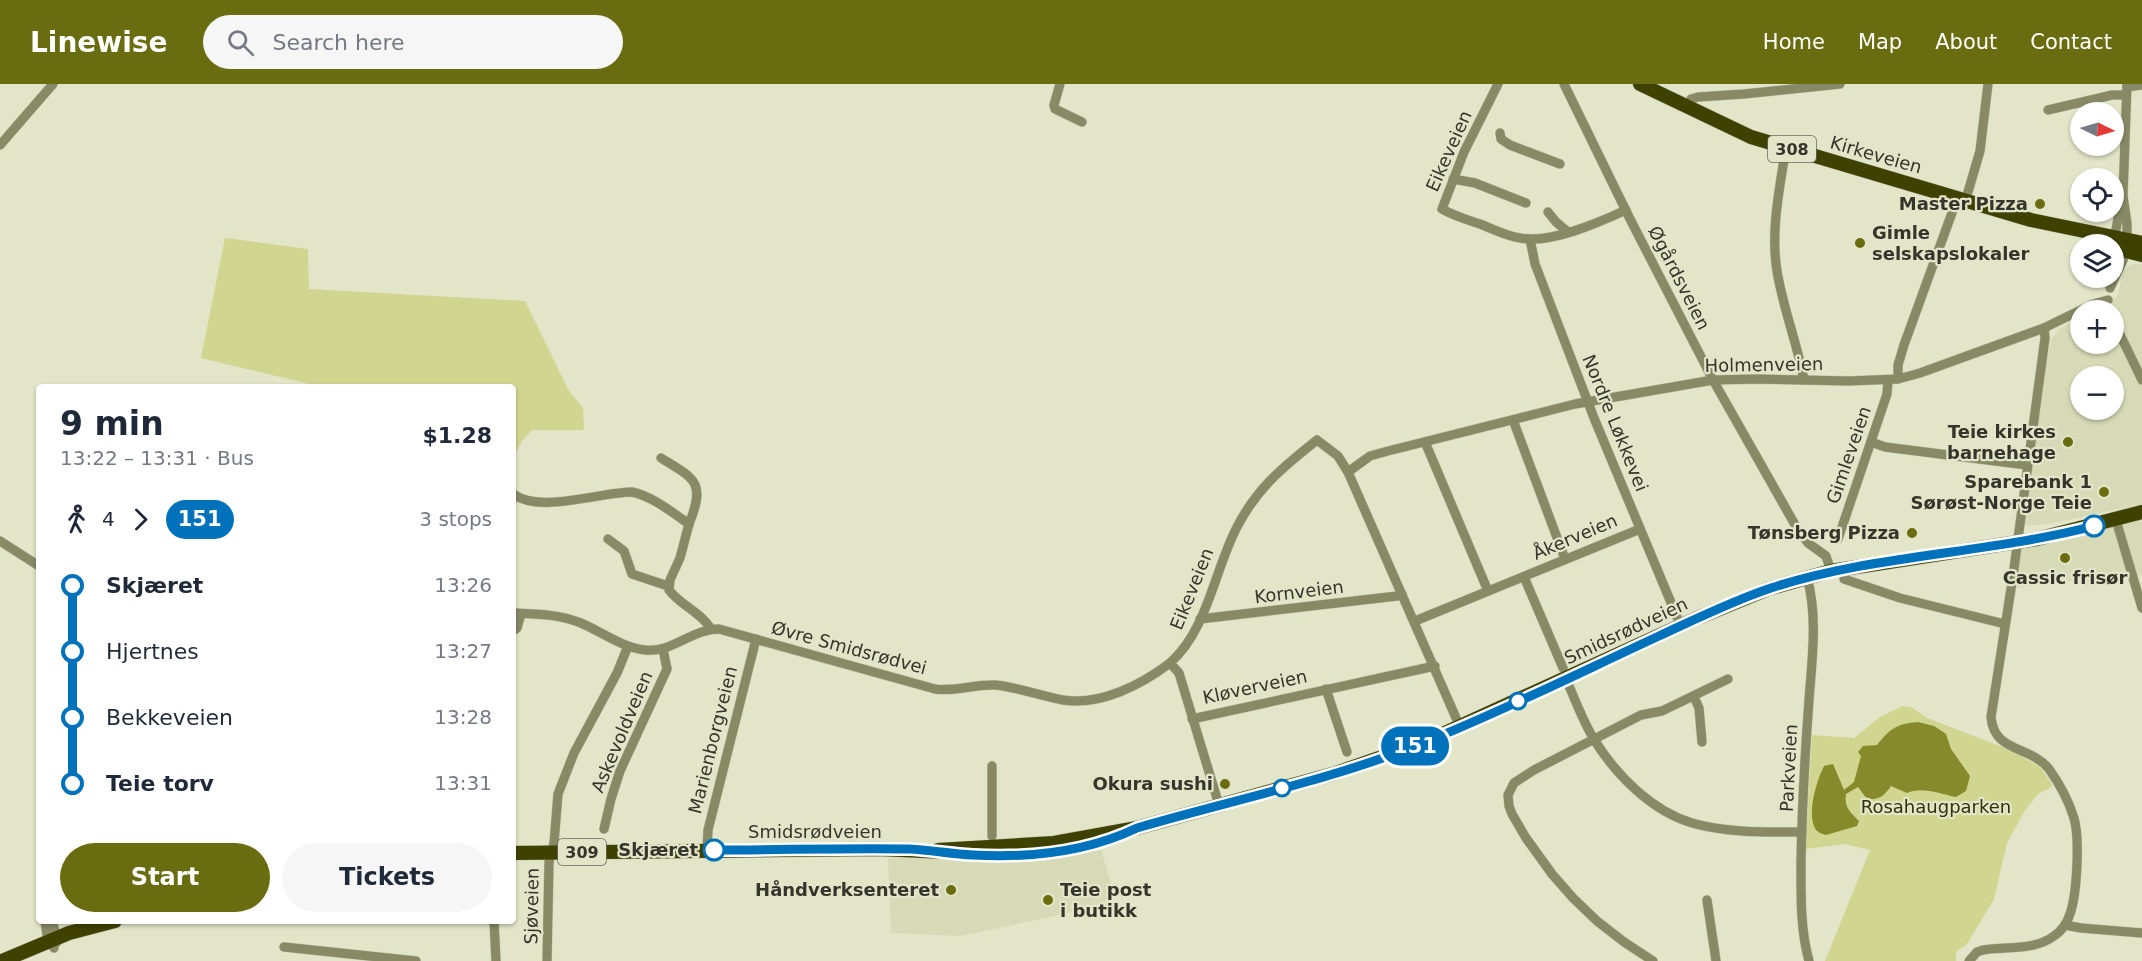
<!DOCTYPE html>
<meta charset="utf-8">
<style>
body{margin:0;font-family:"DejaVu Sans",sans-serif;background:#f6f6f7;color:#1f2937;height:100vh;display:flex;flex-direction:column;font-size:22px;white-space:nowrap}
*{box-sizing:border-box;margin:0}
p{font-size:20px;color:#747a83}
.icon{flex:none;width:33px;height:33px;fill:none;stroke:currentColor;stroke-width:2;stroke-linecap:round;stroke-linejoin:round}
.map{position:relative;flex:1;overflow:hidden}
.sheet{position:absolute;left:36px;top:300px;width:480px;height:540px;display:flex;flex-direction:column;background:#fff;border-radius:6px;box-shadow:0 2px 4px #0004}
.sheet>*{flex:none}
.badge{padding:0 12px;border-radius:20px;font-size:21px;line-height:39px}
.needle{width:39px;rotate:95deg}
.tools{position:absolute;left:2070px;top:18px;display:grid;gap:12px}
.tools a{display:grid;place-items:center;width:54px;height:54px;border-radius:50%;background:#fff;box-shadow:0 2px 4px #0004;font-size:30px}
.map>.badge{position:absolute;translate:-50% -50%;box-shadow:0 0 0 3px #fff}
.legs{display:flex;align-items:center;gap:9px;height:66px;padding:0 24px;font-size:20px}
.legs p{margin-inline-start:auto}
.overview{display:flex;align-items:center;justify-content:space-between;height:102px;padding:0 24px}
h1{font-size:33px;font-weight:700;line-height:45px}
.cta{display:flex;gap:12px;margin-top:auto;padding:12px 24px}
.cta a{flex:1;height:69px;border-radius:36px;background:#696d0f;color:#fff;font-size:24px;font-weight:700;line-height:69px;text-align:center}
.cta a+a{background:#f6f6f7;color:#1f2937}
ul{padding:0 24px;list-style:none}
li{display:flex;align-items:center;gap:21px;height:66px;font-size:22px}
li i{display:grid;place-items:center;width:9px;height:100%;margin:0 8px;background:currentColor}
li i::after{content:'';width:15px;height:15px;margin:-8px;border:4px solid;border-radius:50%;background:#fff}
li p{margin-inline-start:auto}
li:first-child i{background:linear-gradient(#0000 50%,currentColor 0)}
li:last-child i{background:linear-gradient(currentColor 50%,#0000 0)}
header{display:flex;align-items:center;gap:36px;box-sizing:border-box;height:84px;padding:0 30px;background:#696d0f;color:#fff}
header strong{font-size:28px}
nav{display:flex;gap:33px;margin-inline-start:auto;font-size:21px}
.search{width:420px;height:54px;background:#f6f6f7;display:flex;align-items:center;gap:15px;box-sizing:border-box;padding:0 21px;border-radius:33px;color:#747a83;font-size:22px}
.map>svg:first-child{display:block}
.built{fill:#d7dab6;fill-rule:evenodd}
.green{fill:#d0d590}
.water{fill:#868a2b}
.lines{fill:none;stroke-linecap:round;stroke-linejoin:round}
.street-casing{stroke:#bfc2a9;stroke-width:10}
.primary-casing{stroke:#bfc2a9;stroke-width:15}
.street{stroke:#878a65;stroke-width:9}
.primary{stroke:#3f4100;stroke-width:14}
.line-1-casing{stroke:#fff;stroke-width:14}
.line-1{stroke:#0072bc;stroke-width:9}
.poi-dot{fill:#696d0f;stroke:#e2e5c8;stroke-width:2}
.stop-1-dot{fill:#fff;stroke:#0072bc;stroke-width:3}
.labels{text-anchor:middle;stroke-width:4.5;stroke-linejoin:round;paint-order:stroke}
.shield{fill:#e2e5c8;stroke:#696a5a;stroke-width:1.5}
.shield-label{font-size:16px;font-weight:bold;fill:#35362b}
.street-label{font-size:18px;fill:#35362b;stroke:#e2e5c8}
.poi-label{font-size:18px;font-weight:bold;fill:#35362b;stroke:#e2e5c8;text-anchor:end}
.park-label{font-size:18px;fill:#303209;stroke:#e2e5c8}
.stop-label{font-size:18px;font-weight:bold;fill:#35362b;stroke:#e2e5c8;text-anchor:end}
</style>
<header>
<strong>Linewise</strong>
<div class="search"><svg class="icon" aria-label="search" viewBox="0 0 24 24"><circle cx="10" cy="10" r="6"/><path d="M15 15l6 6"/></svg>Search here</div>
<nav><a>Home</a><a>Map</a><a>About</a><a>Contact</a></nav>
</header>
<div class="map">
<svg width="2142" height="877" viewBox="0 0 2142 877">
<rect width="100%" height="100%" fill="#e2e5c8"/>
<g class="built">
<path d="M 2132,180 L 2142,180 L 2142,420 L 2044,441 L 2024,441 L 2043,295 L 2051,256 L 2059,245 L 2080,233 L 2080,260 L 2114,260 L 2114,226 L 2093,226 L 2117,214 L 2124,186 ZM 2080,292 L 2114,292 L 2114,326 L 2080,326 Z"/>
<path d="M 2142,433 L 2142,491 L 2084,503 L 2082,496 L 2014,504 L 2014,466 L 2114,442 Z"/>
<path d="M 1100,762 L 1115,813 L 1096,823 L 961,852 L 891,849 L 888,774 L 1032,775 Z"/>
</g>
<g class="green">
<path d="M 225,154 L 308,165 L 309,205 L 525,217 L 569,307 L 583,324 L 584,346 L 532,346 L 522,357 L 515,370 L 513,369 L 513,303 L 322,303 L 201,274 Z"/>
<path d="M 1902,622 L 1911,623 L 1927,634 L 2010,666 L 2040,683 L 2053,702 L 2038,710 L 2025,726 L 2007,759 L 1994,815 L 1967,860 L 1956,868 L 1956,877 L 1825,877 L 1870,766 L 1845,760 L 1805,765 L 1812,651 L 1854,654 L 1879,634 Z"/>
</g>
<path class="water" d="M 1918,638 L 1934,642 L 1946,650 L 1951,665 L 1970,692 L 1966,707 L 1956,713 C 1941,710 1921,702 1907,709 L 1891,702 C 1884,712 1880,716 1867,715 L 1858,703 L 1846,710 C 1844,723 1850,728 1859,737 L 1857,742 L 1826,751 C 1823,750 1819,749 1817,747 C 1805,733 1817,696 1824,682 L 1833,680 L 1844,706 L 1854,698 L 1861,672 L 1858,668 L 1863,662 L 1877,661 C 1891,644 1896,640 1918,638 Z"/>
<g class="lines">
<defs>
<g id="street">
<path d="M 1060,0 L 1054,21 L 1055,25 L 1082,38"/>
<path d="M 1498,0 L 1464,68 L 1442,125 C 1454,132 1468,136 1480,140 C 1493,145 1506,152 1520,154 C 1550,160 1598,139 1626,126"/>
<path d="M 1564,0 L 1630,135 L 1713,296 L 1798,446 L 1808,459 L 1826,472 L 1831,487"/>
<path d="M 2127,3 L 2142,1"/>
<path d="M 1691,15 L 1698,13 L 1744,10 L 1840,0"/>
<path d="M 2048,26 L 2112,11 L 2126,11"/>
<path d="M 1500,49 L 1501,55 L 1510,61 L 1560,80"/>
<path d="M 0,61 L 53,0"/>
<path d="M 1784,76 C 1778,112 1771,151 1777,187 C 1783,224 1797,259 1804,296"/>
<path d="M 1453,95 L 1475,99 L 1526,119"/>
<path d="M 1968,108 L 1980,67 L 1988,0"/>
<path d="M 1548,128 L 1556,138 L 1568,148"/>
<path d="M 1530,155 L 1535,180 L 1594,334 L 1677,533"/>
<path d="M 2114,157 L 2121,117"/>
<path d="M 2110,204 L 2123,176 L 2127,156 L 2127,140 L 2123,112 L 2127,0"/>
<path d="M 2114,238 L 2142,296"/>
<path d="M 1898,295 L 1898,281 L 1904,261 L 1953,126"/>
<path d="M 1513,336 L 1565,475"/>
<path d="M 1425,358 L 1488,507"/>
<path d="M 1871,358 L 1885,363 L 2027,381"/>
<path d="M 661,374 C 695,395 706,398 689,440"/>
<path d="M 1348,388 L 1370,372 L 1388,367 L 1575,320 L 1713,296 L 1757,295 L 1849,297 L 1898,295 L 1920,289 L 2044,244 L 2093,220 L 2108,216"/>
<path d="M 513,410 C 541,430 600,408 632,408 C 652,412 673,429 689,440 L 680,474 L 670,496 L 669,506 C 681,522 701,528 711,545"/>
<path d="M 2116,436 L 2142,524"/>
<path d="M 608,455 L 624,467 L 632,490 L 668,502"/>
<path d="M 1838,455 L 1887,310 L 1888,296"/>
<path d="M 0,457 L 39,482"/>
<path d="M 1524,493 L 1563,584"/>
<path d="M 1807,493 C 1818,533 1812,575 1809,616 C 1805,670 1802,723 1801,777 C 1801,811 1800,844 1809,877"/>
<path d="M 1844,495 L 1900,514 L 2005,540"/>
<path d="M 513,529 C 537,530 558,530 581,539 C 602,548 621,563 645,566 C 672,569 692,545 719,545 L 935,605 C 956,608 975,600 995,601 C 1018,603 1040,612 1063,616 C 1100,622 1141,601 1170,579"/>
<path d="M 1200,535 L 1397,512 L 1402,510"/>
<path d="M 1415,537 L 1640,445"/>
<path d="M 513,547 L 517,544 L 521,530"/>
<path d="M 1566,595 C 1575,615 1583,638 1595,657 C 1617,692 1652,727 1692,739 C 1727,749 1765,748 1802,748"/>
<path d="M 1326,605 L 1347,668"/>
<path d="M 1694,613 L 1699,624 L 1702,658"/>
<path d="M 1192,635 L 1435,582"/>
<path d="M 1219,721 L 1179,589 L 1170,579 C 1208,545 1214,487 1237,443 C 1257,404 1283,383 1317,356 L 1338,372 L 1348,388 L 1460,643"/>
<path d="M 604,745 L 611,715 L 620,687 L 667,585 L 663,565"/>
<path d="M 992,752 L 992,682"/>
<path d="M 707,766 L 708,746 L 756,555"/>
<path d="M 1707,816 L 1716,877"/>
<path d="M 45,837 L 47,851 L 54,864"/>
<path d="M 52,837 L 57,854 L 56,859"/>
<path d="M 494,837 L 496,877"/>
<path d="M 2065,841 L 2081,844 L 2142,849"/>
<path d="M 284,863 L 416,877"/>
<path d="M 547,877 L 549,778 L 554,759 L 558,710 L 574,669 L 617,589 L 628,562"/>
<path d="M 1653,877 L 1624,858 L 1597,837 L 1573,814 L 1552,790 L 1526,754 L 1512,730 L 1509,722 L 1508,711 L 1514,699 L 1534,686 L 1641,631 L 1662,627 L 1728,595"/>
<path d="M 1969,877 L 1977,868 L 1983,866 C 2006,862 2034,867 2054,852 C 2062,847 2067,839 2070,830 C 2077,810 2080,755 2074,734 C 2069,718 2059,699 2049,685 C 2030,661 1994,669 1991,633 L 2013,492 L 2045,254 L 2044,244"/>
</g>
<g id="primary">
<path d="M 1640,0 L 1751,53 L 2031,136 L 2142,159"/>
<path d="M 2114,164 L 2142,171"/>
<path d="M 938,766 L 1054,759 L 1137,744 L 1333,690 L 1425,658 L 1695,535 L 1768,505 L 1831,487 L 2037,455 L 2142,428"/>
<path d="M 513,769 L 879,765 L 946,768"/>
<path d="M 2,877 L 69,849 L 115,837"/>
</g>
</defs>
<use href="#street" class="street-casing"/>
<use href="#primary" class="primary-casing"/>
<use href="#street" class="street"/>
<use href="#primary" class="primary"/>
</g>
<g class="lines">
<defs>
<path id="line-1" d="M 714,766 C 779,766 844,764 909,765 C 931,766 951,770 973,771 C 1028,774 1087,768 1137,744 C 1233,716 1331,696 1423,659 C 1503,627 1581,588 1659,552 C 1696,535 1732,517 1771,504 C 1875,470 1987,470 2094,442"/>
</defs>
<use href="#line-1" class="line-1-casing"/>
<use href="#line-1" class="line-1"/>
</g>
<g class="poi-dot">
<circle cx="2040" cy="120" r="6"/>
<circle cx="1860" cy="159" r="6"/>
<circle cx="2068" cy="358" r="6"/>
<circle cx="2104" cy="408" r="6"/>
<circle cx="1912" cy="449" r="6"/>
<circle cx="2065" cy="474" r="6"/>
<circle cx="1225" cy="700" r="6"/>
<circle cx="951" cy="806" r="6"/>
<circle cx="1048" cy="816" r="6"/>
</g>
<g class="stop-1-dot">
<circle cx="2094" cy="442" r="10"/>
<circle cx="1518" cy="617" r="8"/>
<circle cx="1282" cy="704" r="8"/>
<circle cx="714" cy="766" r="10"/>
</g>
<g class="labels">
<g class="shield">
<rect x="1768" y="52" width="48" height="26" rx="4.5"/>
<rect x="558" y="755" width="48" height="26" rx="4.5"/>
</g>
<g class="shield-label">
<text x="1792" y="71">308</text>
<text x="582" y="774">309</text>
</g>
<g class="street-label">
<text transform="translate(1449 67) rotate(-66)" y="6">Eikeveien</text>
<text transform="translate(1876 71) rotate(16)" y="6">Kirkeveien</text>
<text transform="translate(1679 194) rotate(63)" y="6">Øgårdsveien</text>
<text transform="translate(1764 281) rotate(-1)" y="6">Holmenveien</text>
<text transform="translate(1615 339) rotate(68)" y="6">Nordre Løkkevei</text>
<text transform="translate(1849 371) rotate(-71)" y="6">Gimleveien</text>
<text transform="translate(1575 453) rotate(-23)" y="6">Åkerveien</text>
<text transform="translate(1192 505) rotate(-68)" y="6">Eikeveien</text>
<text transform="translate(1299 508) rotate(-7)" y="6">Kornveien</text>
<text transform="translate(1626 547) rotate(-25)" y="6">Smidsrødveien</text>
<text transform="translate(849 564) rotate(15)" y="6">Øvre Smidsrødvei</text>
<text transform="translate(1255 603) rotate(-12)" y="6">Kløverveien</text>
<text transform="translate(622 648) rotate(-67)" y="6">Askevoldveien</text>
<text transform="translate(713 656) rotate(-76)" y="6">Marienborgveien</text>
<text transform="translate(1789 684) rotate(-87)" y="6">Parkveien</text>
<text x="815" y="754">Smidsrødveien</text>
<text transform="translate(532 822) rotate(-89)" y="6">Sjøveien</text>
</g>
<g class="poi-label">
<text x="2028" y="126">Master Pizza</text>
<text x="1872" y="155" text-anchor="start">Gimle<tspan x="1872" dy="21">selskapslokaler</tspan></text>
<text x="2056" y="354">Teie kirkes<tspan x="2056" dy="21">barnehage</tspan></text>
<text x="2092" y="404">Sparebank 1<tspan x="2092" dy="21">Sørøst-Norge Teie</tspan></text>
<text x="1900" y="455">Tønsberg Pizza</text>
<text x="2065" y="500" text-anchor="middle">Cassic frisør</text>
<text x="1213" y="706">Okura sushi</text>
<text x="939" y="812">Håndverksenteret</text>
<text x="1060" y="812" text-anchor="start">Teie post<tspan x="1060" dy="21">i butikk</tspan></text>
</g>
<g class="park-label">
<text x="1936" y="729">Rosahaugparken</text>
</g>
<g class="stop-label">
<text x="698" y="772">Skjæret</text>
</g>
</g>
</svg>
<div class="tools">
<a><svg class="needle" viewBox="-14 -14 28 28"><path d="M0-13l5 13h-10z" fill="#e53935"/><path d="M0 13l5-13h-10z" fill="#747a83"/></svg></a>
<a><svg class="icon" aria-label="locate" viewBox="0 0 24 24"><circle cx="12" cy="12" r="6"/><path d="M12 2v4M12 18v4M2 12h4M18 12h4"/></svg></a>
<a><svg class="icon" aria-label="layers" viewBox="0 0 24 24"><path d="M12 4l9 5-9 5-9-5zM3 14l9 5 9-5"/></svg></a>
<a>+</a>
<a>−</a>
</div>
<b class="badge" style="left:1415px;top:662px;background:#0072bc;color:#fff">151</b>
<section class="sheet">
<div class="overview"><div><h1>9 min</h1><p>13:22 – 13:31 · Bus</p></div><b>$1.28</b></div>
<div class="legs"><svg class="icon" aria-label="walk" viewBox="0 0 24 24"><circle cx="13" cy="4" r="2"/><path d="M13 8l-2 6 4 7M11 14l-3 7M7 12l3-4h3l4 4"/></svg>4<svg class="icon" aria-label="forward" viewBox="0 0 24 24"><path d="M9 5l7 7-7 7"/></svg><b class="badge" style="background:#0072bc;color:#fff">151</b><p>3 stops</p></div>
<ul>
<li><i style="color:#0072bc"></i><b>Skjæret</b><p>13:26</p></li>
<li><i style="color:#0072bc"></i><span>Hjertnes</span><p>13:27</p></li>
<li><i style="color:#0072bc"></i><span>Bekkeveien</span><p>13:28</p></li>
<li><i style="color:#0072bc"></i><b>Teie torv</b><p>13:31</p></li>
</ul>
<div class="cta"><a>Start</a><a>Tickets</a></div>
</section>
</div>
